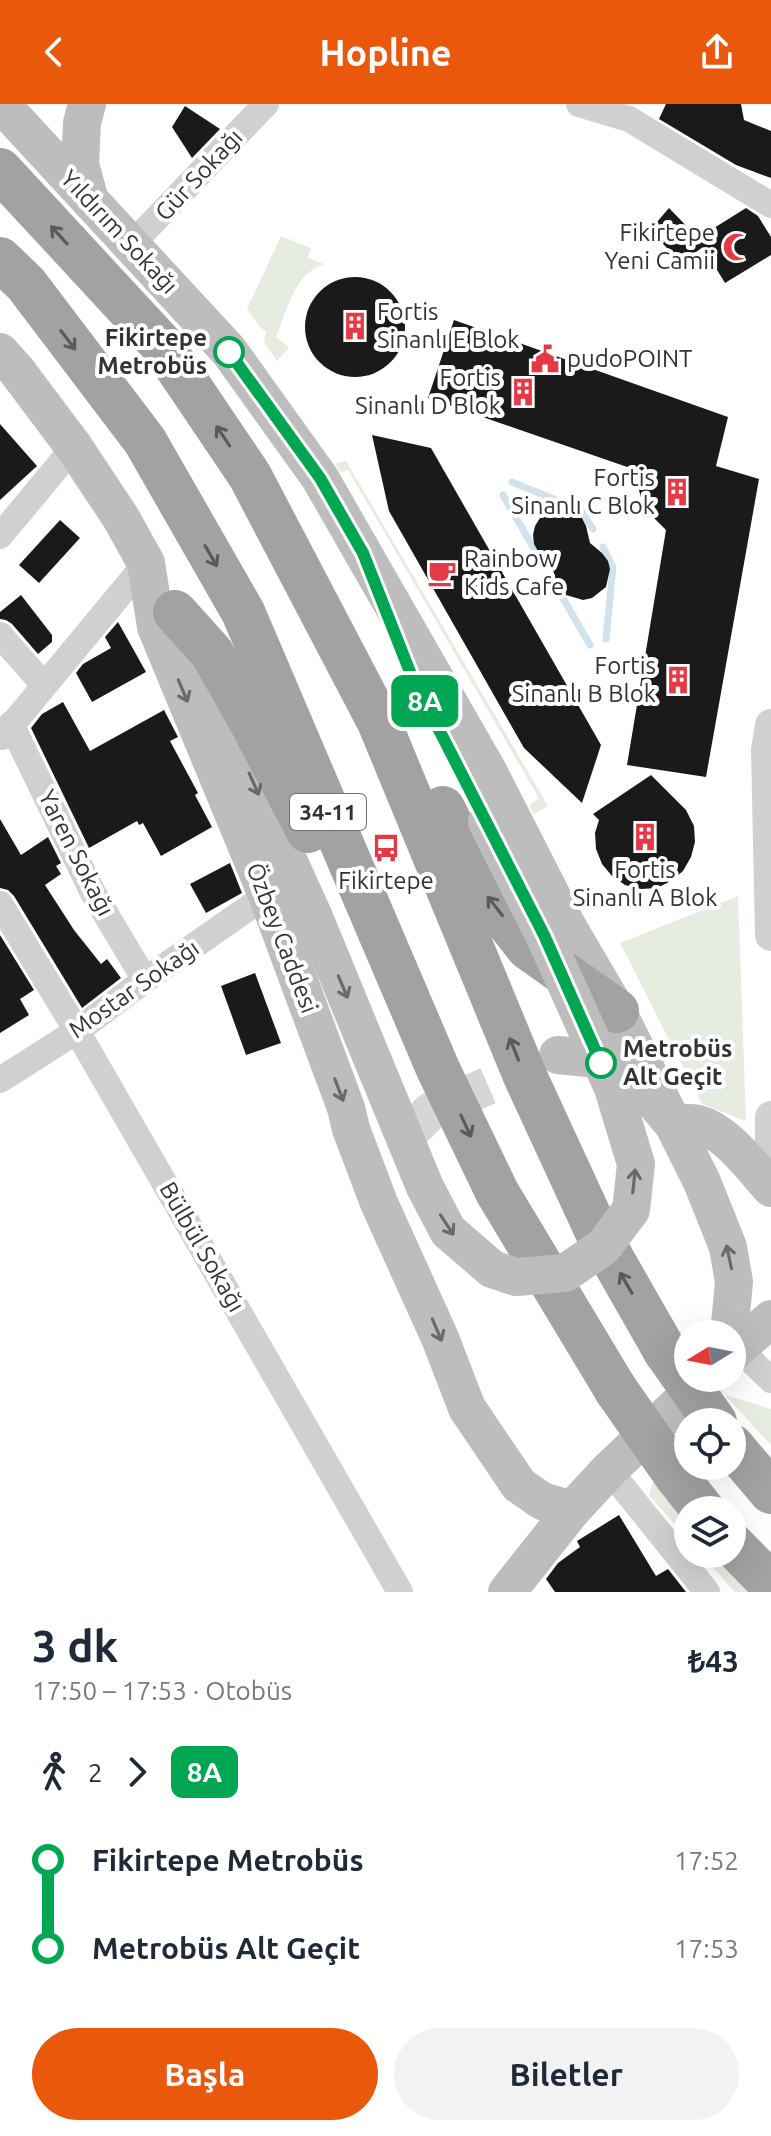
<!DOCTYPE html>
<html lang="tr">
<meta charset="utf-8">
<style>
body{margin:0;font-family:Ubuntu,sans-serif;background:#f2f2f3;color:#1f2937;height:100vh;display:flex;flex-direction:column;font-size:30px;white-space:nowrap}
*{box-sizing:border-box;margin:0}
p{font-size:26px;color:#747a83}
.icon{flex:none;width:44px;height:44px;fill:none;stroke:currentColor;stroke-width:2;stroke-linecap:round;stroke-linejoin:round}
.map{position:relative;height:1488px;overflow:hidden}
.panel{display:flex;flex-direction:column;background:#fff;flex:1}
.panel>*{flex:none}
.badge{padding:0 16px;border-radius:12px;font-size:28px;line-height:52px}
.needle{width:52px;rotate:260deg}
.fabs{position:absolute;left:674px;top:1216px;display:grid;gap:16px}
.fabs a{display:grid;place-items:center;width:72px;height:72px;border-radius:50%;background:#fff;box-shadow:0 8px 32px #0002;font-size:40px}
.map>.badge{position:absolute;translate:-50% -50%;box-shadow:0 0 0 4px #fff}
.legs{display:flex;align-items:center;gap:12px;height:88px;padding:0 32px;font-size:26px}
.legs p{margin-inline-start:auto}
.overview{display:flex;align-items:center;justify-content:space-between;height:136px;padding:0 32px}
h1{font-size:44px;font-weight:700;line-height:60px}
.button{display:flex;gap:16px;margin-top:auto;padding:16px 32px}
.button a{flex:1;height:92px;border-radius:48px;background:#ea580c;color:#fff;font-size:32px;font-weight:700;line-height:92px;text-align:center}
.button a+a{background:#f2f2f3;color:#1f2937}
ul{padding:0 32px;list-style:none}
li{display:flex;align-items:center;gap:28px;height:88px;font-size:30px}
li i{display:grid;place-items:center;width:12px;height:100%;margin:0 10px;background:currentColor}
li i::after{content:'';width:20px;height:20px;margin:-10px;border:6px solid;border-radius:50%;background:#fff}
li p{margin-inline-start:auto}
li:first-child i{background:linear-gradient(#0000 50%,currentColor 0)}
li:last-child i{background:linear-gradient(currentColor 50%,#0000 0)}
header{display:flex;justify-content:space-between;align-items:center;height:104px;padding:0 32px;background:#ea580c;color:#fff;font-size:36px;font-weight:700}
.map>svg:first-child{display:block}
.green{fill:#e6ecdf}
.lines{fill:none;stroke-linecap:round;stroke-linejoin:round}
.stream{stroke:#cfe2ee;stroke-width:7}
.building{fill:#1a1a1a}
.secondary-tunnel{stroke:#d6d6d6;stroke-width:38;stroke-dasharray:38 19;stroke-linecap:butt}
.minor{stroke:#d0d0d0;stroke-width:26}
.tertiary{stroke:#d0d0d0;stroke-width:32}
.secondary{stroke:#bdbdbd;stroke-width:38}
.trunk{stroke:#a2a2a2;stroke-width:44}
.secondary-bridge{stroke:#bdbdbd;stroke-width:38}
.trunk-bridge{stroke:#a2a2a2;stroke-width:44}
.oneway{stroke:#5a5a5a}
.oneway2{stroke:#6a6a6a}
.line-1-casing{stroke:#fff;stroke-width:18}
.line-1{stroke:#00a651;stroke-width:12}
.stop-1-dot{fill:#fff;stroke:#00a651;stroke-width:4}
.labels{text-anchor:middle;stroke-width:8;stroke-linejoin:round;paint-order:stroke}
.shield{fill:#fff;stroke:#707070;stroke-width:2}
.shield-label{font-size:22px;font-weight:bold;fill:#333}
.street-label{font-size:24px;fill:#333;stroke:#fff}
.poi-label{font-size:24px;fill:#333;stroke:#fff;text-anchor:end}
.stop-label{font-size:24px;font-weight:bold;fill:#333;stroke:#fff;text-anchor:end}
</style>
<header><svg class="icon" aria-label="back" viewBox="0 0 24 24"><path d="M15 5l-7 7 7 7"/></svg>Hopline<svg class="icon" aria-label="share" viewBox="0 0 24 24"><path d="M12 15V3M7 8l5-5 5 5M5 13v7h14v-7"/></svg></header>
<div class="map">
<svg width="771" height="1488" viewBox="0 0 771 1488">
<rect width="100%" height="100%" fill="#fff"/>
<g class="green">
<path d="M 281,132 L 311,144 L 308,154 L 324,160 C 294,170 287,206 276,233 L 289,244 L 277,257 L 264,238 L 266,227 L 261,224 L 247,205 Z"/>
<path d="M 346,357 L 548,702 L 534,710 L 529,702 L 539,694 L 348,366 L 340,368 L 335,359 Z"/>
<path d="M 738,792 L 746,1017 L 702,1000 L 620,839 Z"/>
<path d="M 725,1291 L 771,1305 L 771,1341 Z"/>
<path d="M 655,1371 L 688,1415 L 688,1435 L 649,1391 Z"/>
<path d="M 701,1450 L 715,1450 L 748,1488 L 735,1488 Z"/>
</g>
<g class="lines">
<g class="stream">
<path d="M 512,378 L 581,406 L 593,425"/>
<path d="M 503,391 L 537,450"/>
<path d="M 603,443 L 613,463 L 606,535"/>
<path d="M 553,477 L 590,541"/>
</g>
</g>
<g class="building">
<path d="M 666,0 L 741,0 L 744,16 L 771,27 L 771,74 L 736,61 L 659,15 Z"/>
<path d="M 185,2 L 220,25 L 192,54 L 172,23 Z"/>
<path d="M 669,104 L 698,134 L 746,104 L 758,112 L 771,133 L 771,151 L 725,179 L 703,143 L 681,159 L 650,126 Z"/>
<circle cx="355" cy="223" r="50"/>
<path d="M 454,216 L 728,313 L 716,362 L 759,375 L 706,673 L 627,661 L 666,426 L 644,404 L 633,365 L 428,294 Z"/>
<path d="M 0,320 L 37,362 L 0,396 Z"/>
<path d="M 372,331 L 431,344 L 601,641 L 582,699 L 524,644 L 389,407 Z"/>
<path d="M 556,405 L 566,405 L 575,408 L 582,414 L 586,422 L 590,439 L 602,449 L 608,457 L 610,465 L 606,483 L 592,494 L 583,496 L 566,491 L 555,476 L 552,458 L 539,449 L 534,440 L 533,431 L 535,422 L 540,414 L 547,408 Z"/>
<path d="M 60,416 L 80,434 L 39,479 L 19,461 Z"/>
<path d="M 21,491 L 52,531 L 52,538 L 38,550 L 12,520 L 6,516 L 0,515 L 0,508 Z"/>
<path d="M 118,518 L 146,568 L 92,598 L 76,569 L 83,560 L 111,544 L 105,533 Z"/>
<path d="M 63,598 L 90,647 L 164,606 L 178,633 L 170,637 L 198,689 L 195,691 L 212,723 L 161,752 L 143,719 L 139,721 L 137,717 L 89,744 L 31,624 L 42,610 Z"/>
<path d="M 651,671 L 686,706 L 694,722 L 695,738 L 691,753 L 683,767 L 671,777 L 657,784 L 641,785 L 625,781 L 612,772 L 602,760 L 596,745 L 595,729 L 599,716 L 593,710 Z"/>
<path d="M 0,715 L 21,751 L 48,733 L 61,759 L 56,762 L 61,770 L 45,781 L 74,826 L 101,860 L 107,855 L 121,874 L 82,904 L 14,792 L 8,786 L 0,784 Z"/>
<path d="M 230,759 L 242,789 L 206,809 L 190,780 Z"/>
<path d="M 0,831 L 34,886 L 20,895 L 29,911 L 0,929 Z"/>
<path d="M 255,869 L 281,939 L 246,951 L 221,882 Z"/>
<path d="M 619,1411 L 656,1472 L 668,1465 L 686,1488 L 555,1488 L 546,1475 L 558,1459 L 580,1443 L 577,1437 Z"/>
</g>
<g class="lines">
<path class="secondary-tunnel" d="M 408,1030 L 431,1007 L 548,955"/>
<g class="minor">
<path d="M 579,0 L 629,15 L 771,101"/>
<path d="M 131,141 L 266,0"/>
<path d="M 0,432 L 74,343"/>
<path d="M 0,531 L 44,581"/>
<path d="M 11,620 L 92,787 L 145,876"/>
<path d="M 2,633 L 146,459"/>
<path d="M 0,800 L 77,927 L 400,1488"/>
<path d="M 0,976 L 77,927 L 145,876 L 267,791"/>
<path d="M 738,1244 L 771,1276"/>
<path d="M 609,1366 L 707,1488"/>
</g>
<g class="tertiary">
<path d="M 771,621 L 767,646 L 771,831"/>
<path d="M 771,1083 L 771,1013"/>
</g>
<g class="secondary">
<path d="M 1,0 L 229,247 L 320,374 L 488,667 L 566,820 L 617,907 L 702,1078 L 728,1143 L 734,1178 L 729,1230"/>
<path d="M 87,0 L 82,19 L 80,60 L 90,97"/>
<path d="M 0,248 L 17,267 L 74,343 L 121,414 L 146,459 L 156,523 L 267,791 L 346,1004 L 351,1025 L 379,1099 L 440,1234 L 467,1304 L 519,1381 L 542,1397 L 572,1406"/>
<path d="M 203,568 L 313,811"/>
<path d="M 558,951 L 597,955 L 635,975 L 672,1019 C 680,1019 691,1018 698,1020 C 726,1027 752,1063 771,1084"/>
<path d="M 732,1249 L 771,1215"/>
<path d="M 507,1488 L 572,1406 L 609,1366 L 706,1274"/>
</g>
<g class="trunk">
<path d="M 0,66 L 161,240 L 250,372 L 379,618 L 525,972 L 596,1126 L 665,1247"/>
<path d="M 0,155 L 26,180 L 145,337 L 243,508 L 438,965 L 497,1088 L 616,1286"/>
<path d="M 175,508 L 212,549 L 251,618 L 308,727"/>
<path d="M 443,704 L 487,792 L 528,844 L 617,907"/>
<path d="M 732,1342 L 771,1388"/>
<path d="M 677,1373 L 703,1406"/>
<path d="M 732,1440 L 771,1480"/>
</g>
<path class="secondary-bridge" d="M 313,811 L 425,1083 L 448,1127 L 492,1165 L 516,1173 L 565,1169 L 603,1143 L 631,1106 L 636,1060 L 613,984 L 544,831 L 487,718"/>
<g class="trunk-bridge">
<path d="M 665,1247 L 715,1318"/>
<path d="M 616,1286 L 677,1373"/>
</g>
</g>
<defs><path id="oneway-shaft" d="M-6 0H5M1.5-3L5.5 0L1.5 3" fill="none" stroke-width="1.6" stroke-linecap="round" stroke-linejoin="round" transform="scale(2)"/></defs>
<g class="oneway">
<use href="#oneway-shaft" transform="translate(59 131) rotate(-132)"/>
<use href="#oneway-shaft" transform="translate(68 236) rotate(53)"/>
<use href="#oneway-shaft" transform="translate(223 332) rotate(-124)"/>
<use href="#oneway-shaft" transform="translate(211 452) rotate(60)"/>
<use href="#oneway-shaft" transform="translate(495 802) rotate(-128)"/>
<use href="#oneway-shaft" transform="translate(514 945) rotate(-112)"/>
<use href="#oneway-shaft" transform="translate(466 1022) rotate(65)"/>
<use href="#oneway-shaft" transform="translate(626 1179) rotate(-120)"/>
</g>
<g class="oneway2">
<use href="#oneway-shaft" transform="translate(183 587) rotate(67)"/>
<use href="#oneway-shaft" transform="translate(254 680) rotate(66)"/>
<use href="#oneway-shaft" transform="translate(343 883) rotate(67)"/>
<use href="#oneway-shaft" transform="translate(339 986) rotate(69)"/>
<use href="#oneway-shaft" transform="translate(634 1077) rotate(-84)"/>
<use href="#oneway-shaft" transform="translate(447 1121) rotate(57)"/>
<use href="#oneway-shaft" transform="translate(729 1153) rotate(-102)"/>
<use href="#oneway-shaft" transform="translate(437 1226) rotate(67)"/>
</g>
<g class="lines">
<defs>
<path id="line-1" d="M 229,248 L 320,374 L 363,449 L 412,573 L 544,831 L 601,959"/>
</defs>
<use href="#line-1" class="line-1-casing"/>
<use href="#line-1" class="line-1"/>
</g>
<defs>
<symbol id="mosque-bare" viewBox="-9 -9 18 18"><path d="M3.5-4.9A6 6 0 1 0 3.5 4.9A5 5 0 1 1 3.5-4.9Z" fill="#e63946" stroke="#fff" stroke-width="2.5" paint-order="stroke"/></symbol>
<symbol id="building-bare" viewBox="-9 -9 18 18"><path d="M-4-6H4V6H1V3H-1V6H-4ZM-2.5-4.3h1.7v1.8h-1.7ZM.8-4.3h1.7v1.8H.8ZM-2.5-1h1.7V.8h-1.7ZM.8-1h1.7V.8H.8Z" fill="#e63946" stroke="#fff" stroke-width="2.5" paint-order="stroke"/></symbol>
<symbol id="civic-bare" viewBox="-9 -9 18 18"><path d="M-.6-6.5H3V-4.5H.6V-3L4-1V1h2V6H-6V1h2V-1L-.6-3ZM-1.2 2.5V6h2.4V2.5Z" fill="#e63946" stroke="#fff" stroke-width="2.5" paint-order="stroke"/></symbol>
<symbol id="cafe-bare" viewBox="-9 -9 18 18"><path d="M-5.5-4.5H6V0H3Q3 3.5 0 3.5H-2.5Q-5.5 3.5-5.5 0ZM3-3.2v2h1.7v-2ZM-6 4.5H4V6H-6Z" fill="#e63946" stroke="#fff" stroke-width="2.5" paint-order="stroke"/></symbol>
<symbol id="bus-bare" viewBox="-9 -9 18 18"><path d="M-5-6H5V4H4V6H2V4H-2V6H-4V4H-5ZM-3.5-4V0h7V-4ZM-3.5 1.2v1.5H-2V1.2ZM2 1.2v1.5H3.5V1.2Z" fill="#e63946" stroke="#fff" stroke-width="2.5" paint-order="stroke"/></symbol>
</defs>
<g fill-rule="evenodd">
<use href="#mosque-bare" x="717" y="123" width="40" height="40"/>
<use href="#building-bare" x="335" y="202" width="40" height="40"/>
<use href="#civic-bare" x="525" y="235" width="40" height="40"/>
<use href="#building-bare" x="503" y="268" width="40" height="40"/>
<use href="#building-bare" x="657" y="368" width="40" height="40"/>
<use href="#cafe-bare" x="422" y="449" width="40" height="40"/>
<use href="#building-bare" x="658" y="556" width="40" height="40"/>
<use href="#building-bare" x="625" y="713" width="40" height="40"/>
<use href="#bus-bare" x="366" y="724" width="40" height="40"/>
</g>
<g class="stop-1-dot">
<circle cx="229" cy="248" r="14"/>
<circle cx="601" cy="959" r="14"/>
</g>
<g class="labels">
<rect class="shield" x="290" y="690" width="76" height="36" rx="6"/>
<g class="shield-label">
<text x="328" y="716">34-11</text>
</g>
<g class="street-label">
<text transform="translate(199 71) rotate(-47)" y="8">Gür Sokağı</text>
<text transform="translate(119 128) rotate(47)" y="8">Yıldırım Sokağı</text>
<text transform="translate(76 749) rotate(63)" y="8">Yaren Sokağı</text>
<text transform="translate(282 834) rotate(69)" y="8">Özbey Caddesi</text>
<text transform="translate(134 885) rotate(-35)" y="8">Mostar Sokağı</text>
<text transform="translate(202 1143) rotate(60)" y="8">Bülbül Sokağı</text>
</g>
<g class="poi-label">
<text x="715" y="137">Fikirtepe<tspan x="715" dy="28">Yeni Camii</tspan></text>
<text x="377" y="216" text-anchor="start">Fortis<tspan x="377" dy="28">Sinanlı E Blok</tspan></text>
<text x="567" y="263" text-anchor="start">pudoPOINT</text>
<text x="501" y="282">Fortis<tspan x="501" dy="28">Sinanlı D Blok</tspan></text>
<text x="655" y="382">Fortis<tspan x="655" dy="28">Sinanlı C Blok</tspan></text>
<text x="464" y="463" text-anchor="start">Rainbow<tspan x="464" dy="28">Kids Cafe</tspan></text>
<text x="656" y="570">Fortis<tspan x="656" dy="28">Sinanlı B Blok</tspan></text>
<text x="645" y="774" text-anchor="middle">Fortis<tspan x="645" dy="28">Sinanlı A Blok</tspan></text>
<text x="386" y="785" text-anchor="middle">Fikirtepe</text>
</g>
<g class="stop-label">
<text x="207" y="242">Fikirtepe<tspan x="207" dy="28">Metrobüs</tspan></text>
<text x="623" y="953" text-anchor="start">Metrobüs<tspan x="623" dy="28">Alt Geçit</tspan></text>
</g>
</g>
</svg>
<div class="fabs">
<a><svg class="needle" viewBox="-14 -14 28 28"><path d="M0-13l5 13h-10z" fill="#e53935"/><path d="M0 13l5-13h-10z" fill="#747a83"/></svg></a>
<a><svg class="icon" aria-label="locate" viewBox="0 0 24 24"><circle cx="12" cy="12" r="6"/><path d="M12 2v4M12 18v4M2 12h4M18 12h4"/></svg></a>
<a><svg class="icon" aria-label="layers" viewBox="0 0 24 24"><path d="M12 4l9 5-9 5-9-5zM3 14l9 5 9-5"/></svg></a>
</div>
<b class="badge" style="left:425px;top:597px;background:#00a651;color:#fff">8A</b>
</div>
<section class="panel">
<div class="overview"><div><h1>3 dk</h1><p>17:50 – 17:53 · Otobüs</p></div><b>₺43</b></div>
<div class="legs"><svg class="icon" aria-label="walk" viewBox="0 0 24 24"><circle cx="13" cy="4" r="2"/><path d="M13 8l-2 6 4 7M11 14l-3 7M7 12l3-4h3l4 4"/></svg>2<svg class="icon" aria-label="forward" viewBox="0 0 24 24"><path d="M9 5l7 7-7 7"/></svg><b class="badge" style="background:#00a651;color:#fff">8A</b></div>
<ul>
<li><i style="color:#00a651"></i><b>Fikirtepe Metrobüs</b><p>17:52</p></li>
<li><i style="color:#00a651"></i><b>Metrobüs Alt Geçit</b><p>17:53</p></li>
</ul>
<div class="button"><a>Başla</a><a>Biletler</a></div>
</section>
